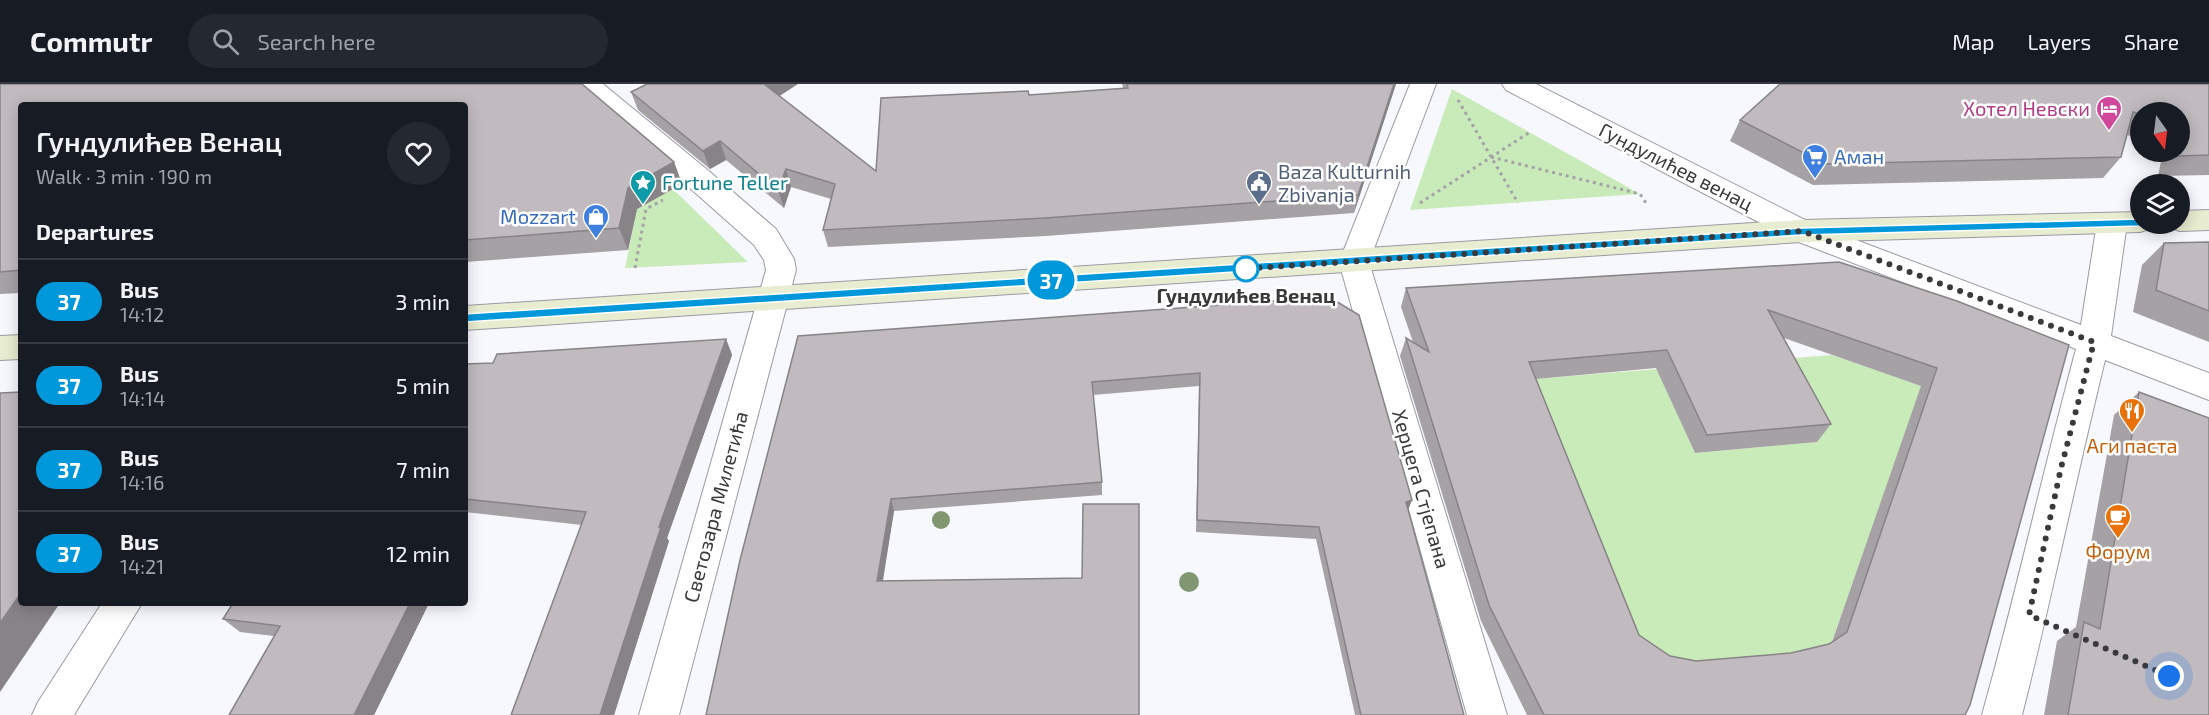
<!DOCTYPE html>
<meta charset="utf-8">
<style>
body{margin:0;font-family:"Exo 2",sans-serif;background:#242831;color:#f1f3f6;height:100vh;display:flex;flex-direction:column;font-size:22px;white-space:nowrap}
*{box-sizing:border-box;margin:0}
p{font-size:20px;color:#9ea1a6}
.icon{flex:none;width:33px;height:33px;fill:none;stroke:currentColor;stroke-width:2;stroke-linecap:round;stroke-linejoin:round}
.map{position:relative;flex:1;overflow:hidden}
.drawer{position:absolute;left:18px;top:18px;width:450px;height:504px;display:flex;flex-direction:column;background:#171b24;border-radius:6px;box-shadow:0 3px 15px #0003}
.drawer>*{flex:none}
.badge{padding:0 12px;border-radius:20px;font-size:21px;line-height:39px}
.needle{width:39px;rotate:166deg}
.controls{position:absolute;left:2130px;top:18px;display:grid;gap:12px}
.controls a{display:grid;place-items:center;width:60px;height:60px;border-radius:50%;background:#171b24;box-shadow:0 3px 15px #0003;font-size:30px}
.you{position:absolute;width:30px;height:30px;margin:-15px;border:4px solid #fff;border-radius:50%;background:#1a73e8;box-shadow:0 0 0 9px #1a73e833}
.map>.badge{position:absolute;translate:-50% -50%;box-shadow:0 0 0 3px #fff}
h2{padding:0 18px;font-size:22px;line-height:54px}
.round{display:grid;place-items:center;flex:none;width:63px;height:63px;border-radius:32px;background:#242831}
.headline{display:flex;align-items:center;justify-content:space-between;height:102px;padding:0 18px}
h1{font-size:28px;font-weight:600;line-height:45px}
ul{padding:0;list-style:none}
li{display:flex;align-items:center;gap:18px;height:84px;padding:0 18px;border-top:2px solid #363941}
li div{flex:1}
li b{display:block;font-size:22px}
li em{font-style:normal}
li .badge{min-width:66px;font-weight:700;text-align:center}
header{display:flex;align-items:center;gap:36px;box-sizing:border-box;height:84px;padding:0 30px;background:#171b24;border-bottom:2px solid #363941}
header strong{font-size:28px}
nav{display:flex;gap:33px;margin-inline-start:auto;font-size:21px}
.search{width:420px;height:54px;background:#242831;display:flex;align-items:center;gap:15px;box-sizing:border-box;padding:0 21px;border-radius:33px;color:#9ea1a6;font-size:22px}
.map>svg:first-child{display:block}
.green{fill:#c9ebba;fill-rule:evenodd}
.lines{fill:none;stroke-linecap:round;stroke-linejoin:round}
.street-casing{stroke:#9a9ba2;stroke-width:2}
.secondary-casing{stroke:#9a9ba2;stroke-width:2}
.path{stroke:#a3a3a8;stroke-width:3;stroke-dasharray:3 4;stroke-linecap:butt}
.street{fill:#fff;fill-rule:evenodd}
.secondary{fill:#e8ecd0;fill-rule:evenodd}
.tree{fill:#809772}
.wall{fill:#a6a1a5;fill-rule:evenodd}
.shaded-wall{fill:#878386}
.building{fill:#c1bbc0;stroke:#878386;stroke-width:1.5;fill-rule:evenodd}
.line{fill:#0098da;stroke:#fff;stroke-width:1.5}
.walk{stroke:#3a3a3d;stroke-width:6;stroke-dasharray:0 10.8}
.stop-dot{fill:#fff;stroke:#0098da;stroke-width:3}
.labels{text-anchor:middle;stroke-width:5;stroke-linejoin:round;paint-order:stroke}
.hotel-label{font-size:20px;fill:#b23c85;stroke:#fff;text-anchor:end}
.shop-label{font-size:20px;fill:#366cbe;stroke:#fff;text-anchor:start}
.street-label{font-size:20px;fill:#3a3a3d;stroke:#fff}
.service-label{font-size:20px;fill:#4e5e75;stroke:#fff;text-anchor:start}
.culture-label{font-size:20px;fill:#0d838f;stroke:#fff;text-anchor:start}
.stop-label{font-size:20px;font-weight:bold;fill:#3a3a3d;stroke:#fff}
.food-label{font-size:20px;fill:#c56008;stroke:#fff}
</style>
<header>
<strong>Commutr</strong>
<div class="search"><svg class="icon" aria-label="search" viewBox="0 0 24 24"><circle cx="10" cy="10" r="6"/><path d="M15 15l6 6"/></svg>Search here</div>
<nav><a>Map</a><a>Layers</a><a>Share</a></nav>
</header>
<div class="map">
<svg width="2209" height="631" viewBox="0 0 2209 631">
<rect width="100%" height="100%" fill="#f7f8fe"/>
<g class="green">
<path d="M 1452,5 L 1640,110 L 1410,126 Z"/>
<path d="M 673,105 L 748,178 L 625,184 L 635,134 L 617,136 Z"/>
<path d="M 1832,271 L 1922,302 L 1830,563 L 1683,592 L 1627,567 L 1521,296 ZM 1679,334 L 1816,358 L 1695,369 Z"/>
</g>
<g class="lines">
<defs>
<g id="street">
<path d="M 573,0 L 603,0 L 710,88 L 776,145 L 794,175 L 796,186 L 679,631 L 639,631 L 766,186 L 764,176 L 754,161 Z"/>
<path d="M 1410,0 L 1436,0 L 1369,178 L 1507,631 L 1467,631 L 1339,178 Z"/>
<path d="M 1502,0 L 1536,0 L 1811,139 L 2081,241 L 2097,139 L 2102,132 L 2112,129 L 2122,132 L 2127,139 L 2111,252 L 2209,289 L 2209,316 L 2105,276 C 2076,394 2052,513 2022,631 L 1982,631 C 2016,510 2043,387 2076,265 L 1791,155 L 1506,6 Z"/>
<path d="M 102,519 L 142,519 L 74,631 L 32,631 L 38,618 Z"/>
</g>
<g id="secondary">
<path d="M 2209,126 L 2209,146 L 2180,147 L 2170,144 L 2167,140 L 2180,140 L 2180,127 Z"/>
<path d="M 2140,128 L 2140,140 L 2154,140 L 2150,145 L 2140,148 L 1801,158 L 465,246 L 465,222 L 1801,136 Z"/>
<path d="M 21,251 L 21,275 L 0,276 L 0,252 Z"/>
</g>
</defs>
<use href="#street" class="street-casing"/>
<use href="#secondary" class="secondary-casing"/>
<g class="path">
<path d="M 1458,16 L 1518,119"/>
<path d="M 1491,73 L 1640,110 L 1646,119"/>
<path d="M 1420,119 L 1530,48"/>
<path d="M 635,184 L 646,125 L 663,116"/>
</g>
<use href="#street" class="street"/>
<use href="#secondary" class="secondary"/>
</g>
<g class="tree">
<circle cx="941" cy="436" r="9"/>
<circle cx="1189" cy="498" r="10"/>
</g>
<g class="wall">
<path d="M 0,0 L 582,0 L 674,78 L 682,100 L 637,125 L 628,166 L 465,178 L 465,21 L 21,21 L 21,209 L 0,210 Z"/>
<path d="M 1122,0 L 1396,0 L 1354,129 L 1046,152 L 828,163 L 823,146 L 831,115 L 791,103 L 784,124 L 726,76 L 710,85 L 638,26 L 631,8 L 779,12 L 876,87 L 1029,11 L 1123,4 Z"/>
<path d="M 2209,0 L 2209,91 L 2158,92 L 2163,68 L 2180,68 L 2180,28 L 2140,28 L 2140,55 L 2127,51 L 2121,73 L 2103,94 L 1813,101 L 1730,57 L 1740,36 Z"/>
<path d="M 2209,158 L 2209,258 L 2133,228 L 2142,181 L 2164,159 Z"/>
<path d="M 1406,204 L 1957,217 L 1965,631 L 1527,631 L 1481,537 L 1400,272 L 1406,254 L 1413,258 L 1401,223 ZM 1784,254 L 1921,302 L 1832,558 L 1829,560 L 1791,569 L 1696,577 L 1670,572 L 1639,551 L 1536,295 L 1656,284 L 1695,369 L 1817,358 L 1831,340 Z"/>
<path d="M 1329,213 L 1412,416 L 1408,426 L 1464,631 L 1355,631 L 1316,455 L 1196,448 L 1199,302 L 1093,311 L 1102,398 L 1102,411 L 894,427 L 882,497 L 1139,631 L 706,631 L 798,252 Z"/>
<path d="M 726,255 L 732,271 L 667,454 L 669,457 L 614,631 L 511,631 L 582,441 L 465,428 L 465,280 L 493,279 Z"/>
<path d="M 2139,308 L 2209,631 L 2044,631 L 2057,557 L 2076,543 L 2114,331 Z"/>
<path d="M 429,519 L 374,631 L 229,631 L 274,552 L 240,548 L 223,535 Z"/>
</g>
<g class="shaded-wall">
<path d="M 764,0 L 798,0 L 769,19 Z"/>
<path d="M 1394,0 L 1396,0 L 1354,129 L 1358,111 Z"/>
<path d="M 720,57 L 726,76 L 710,85 L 703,67 Z"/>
<path d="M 674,78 L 682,100 L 637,125 L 628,166 L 619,144 L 628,104 Z"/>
<path d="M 786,85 L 791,103 L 784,124 L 778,106 Z"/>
<path d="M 726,255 L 732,271 L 667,454 L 669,457 L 614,631 L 600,631 L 659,443 Z"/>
<path d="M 891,415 L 894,427 L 881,509 L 877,497 Z"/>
<path d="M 1412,416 L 1407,428 L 1406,418 Z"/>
<path d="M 21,509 L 21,519 L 60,519 L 0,608 L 0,539 Z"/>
<path d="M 410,519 L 429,519 L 374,631 L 354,631 Z"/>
</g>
<g class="building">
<path d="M 0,0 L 582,0 L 674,78 L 628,104 L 619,144 L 465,156 L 465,21 L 21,21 L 21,186 L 0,188 Z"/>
<path d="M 647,0 L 764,0 L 876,87 L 881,14 L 1028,7 L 1029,11 L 1128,4 L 1127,0 L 1394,0 L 1358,111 L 1045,134 L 823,146 L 835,100 L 786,85 L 778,106 L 720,57 L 703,67 L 631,8 Z"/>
<path d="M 1780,0 L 2209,0 L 2209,71 L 2177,72 L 2178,68 L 2180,68 L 2180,57 L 2182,39 L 2180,39 L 2180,28 L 2140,28 L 2140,30 L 2133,28 L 2121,73 L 1825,80 L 1740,36 Z"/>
<path d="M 2209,158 L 2209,227 L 2156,206 L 2164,159 Z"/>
<path d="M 1839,178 L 1957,217 L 2069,261 L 1970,621 L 1965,631 L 1544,631 L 1489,521 L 1406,254 L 1429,268 L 1406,204 ZM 1768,226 L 1937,284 L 1847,548 L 1829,560 L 1791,569 L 1696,577 L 1670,572 L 1639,551 L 1529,278 L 1667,266 L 1707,351 L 1831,340 Z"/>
<path d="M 1329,213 L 1359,231 L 1412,416 L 1406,418 L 1464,631 L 1361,631 L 1319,443 L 1197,436 L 1200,289 L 1092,298 L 1102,398 L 891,415 L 877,497 L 1082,494 L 1083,420 L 1139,420 L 1139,631 L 706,631 L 740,476 L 798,252 Z"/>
<path d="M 726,255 L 659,443 L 661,443 L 600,631 L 511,631 L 586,428 L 465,415 L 465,280 L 493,279 L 497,270 Z"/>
<path d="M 21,308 L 21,509 L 0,539 L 0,309 Z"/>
<path d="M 2139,308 L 2209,334 L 2209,631 L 2068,631 L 2084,538 L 2100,545 Z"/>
<path d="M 233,519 L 410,519 L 354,631 L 229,631 L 280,542 L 223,535 Z"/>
</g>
<path class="line" d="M 2140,135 L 2146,138 L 2140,142 L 1802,151 L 465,238 L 459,234 L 465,230 L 1802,144 Z"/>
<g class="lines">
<path class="walk" d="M 1246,185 L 1242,185 L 1802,147 L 2094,258 L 2061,384 L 2029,531 L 2169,592"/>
</g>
<defs>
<symbol id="hotel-pin" viewBox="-11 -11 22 30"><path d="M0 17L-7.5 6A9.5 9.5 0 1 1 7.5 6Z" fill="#d1479c" stroke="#fff"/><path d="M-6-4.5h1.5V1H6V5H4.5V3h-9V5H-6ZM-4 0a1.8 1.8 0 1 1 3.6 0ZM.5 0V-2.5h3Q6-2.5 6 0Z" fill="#fff"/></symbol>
<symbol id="supermarket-pin" viewBox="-11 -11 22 30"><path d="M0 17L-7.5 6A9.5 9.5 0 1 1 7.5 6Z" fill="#3f7fe0" stroke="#fff"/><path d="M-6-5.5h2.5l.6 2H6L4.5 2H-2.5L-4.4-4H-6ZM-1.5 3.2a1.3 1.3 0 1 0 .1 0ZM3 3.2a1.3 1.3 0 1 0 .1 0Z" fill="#fff"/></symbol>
<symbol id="sight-pin" viewBox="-11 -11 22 30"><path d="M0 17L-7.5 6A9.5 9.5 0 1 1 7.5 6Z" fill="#0f9aa8" stroke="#fff"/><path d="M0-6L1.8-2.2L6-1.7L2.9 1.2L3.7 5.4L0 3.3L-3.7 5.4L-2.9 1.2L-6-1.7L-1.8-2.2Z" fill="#fff"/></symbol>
<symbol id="civic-pin" viewBox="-11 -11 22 30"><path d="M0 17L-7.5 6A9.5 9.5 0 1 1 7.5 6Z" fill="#5c6f8a" stroke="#fff"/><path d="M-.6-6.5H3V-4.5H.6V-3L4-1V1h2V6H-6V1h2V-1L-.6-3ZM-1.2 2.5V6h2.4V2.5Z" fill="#fff"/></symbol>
<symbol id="shop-pin" viewBox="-11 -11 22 30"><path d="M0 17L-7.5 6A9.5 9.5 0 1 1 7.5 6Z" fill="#3f7fe0" stroke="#fff"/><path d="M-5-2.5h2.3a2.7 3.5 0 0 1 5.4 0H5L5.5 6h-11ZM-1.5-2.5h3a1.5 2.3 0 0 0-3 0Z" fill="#fff"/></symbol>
<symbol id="restaurant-pin" viewBox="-11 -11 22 30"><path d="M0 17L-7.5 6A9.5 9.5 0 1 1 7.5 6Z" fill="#e8710a" stroke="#fff"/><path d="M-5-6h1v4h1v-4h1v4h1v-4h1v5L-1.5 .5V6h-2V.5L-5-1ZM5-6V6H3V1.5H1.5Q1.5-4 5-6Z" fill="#fff"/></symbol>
<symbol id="cafe-pin" viewBox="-11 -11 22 30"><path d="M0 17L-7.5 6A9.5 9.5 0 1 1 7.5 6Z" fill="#e8710a" stroke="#fff"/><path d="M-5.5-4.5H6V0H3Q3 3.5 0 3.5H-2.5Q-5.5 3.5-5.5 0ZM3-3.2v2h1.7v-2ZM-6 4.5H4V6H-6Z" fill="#fff"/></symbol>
</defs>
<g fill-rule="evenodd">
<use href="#hotel-pin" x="2094" y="10" width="30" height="40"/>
<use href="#supermarket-pin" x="1800" y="58" width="30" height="40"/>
<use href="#sight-pin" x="628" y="84" width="30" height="40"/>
<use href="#civic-pin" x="1244" y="84" width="30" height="40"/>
<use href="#shop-pin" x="581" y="118" width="30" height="40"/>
<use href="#restaurant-pin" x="2117" y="312" width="30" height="40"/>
<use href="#cafe-pin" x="2103" y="418" width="30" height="40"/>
</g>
<circle class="stop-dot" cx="1246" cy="185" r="12"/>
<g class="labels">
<g class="hotel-label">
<text x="2090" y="32">Хотел Невски</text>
</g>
<g class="shop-label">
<text x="1834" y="80">Аман</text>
<text x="576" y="140" text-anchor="end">Mozzart</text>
</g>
<g class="street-label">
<text transform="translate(1676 83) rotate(27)" y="7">Гундулићев венац</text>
<text transform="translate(1421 405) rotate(74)" y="7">Херцега Стјепана</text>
<text transform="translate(716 423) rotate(-75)" y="7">Светозара Милетића</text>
</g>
<g class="service-label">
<text x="1278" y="95">Baza Kulturnih<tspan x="1278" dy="23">Zbivanja</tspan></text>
</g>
<g class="culture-label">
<text x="662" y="106">Fortune Teller</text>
</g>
<g class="stop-label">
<text x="1246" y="219">Гундулићев Венац</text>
</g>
<g class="food-label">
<text x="2132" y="369">Аги паста</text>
<text x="2118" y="475">Форум</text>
</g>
</g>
</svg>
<div class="controls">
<a><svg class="needle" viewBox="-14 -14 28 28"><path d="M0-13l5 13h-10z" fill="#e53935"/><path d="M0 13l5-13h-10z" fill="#9ea1a6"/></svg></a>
<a><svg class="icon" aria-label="layers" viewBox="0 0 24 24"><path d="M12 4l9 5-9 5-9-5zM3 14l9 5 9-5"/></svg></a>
</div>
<div class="you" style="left:2169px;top:592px"></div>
<b class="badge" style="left:1051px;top:196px;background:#0098da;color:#fff">37</b>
<section class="drawer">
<div class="headline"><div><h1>Гундулићев Венац</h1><p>Walk · 3 min · 190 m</p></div><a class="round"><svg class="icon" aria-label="heart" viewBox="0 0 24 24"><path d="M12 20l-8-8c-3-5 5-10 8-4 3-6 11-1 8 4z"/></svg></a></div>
<h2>Departures</h2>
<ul>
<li><span class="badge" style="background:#0098da;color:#fff">37</span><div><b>Bus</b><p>14:12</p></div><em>3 min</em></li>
<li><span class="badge" style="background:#0098da;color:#fff">37</span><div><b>Bus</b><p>14:14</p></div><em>5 min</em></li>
<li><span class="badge" style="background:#0098da;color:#fff">37</span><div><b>Bus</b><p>14:16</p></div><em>7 min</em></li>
<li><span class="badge" style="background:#0098da;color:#fff">37</span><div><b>Bus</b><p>14:21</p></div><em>12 min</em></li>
</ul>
</section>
</div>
